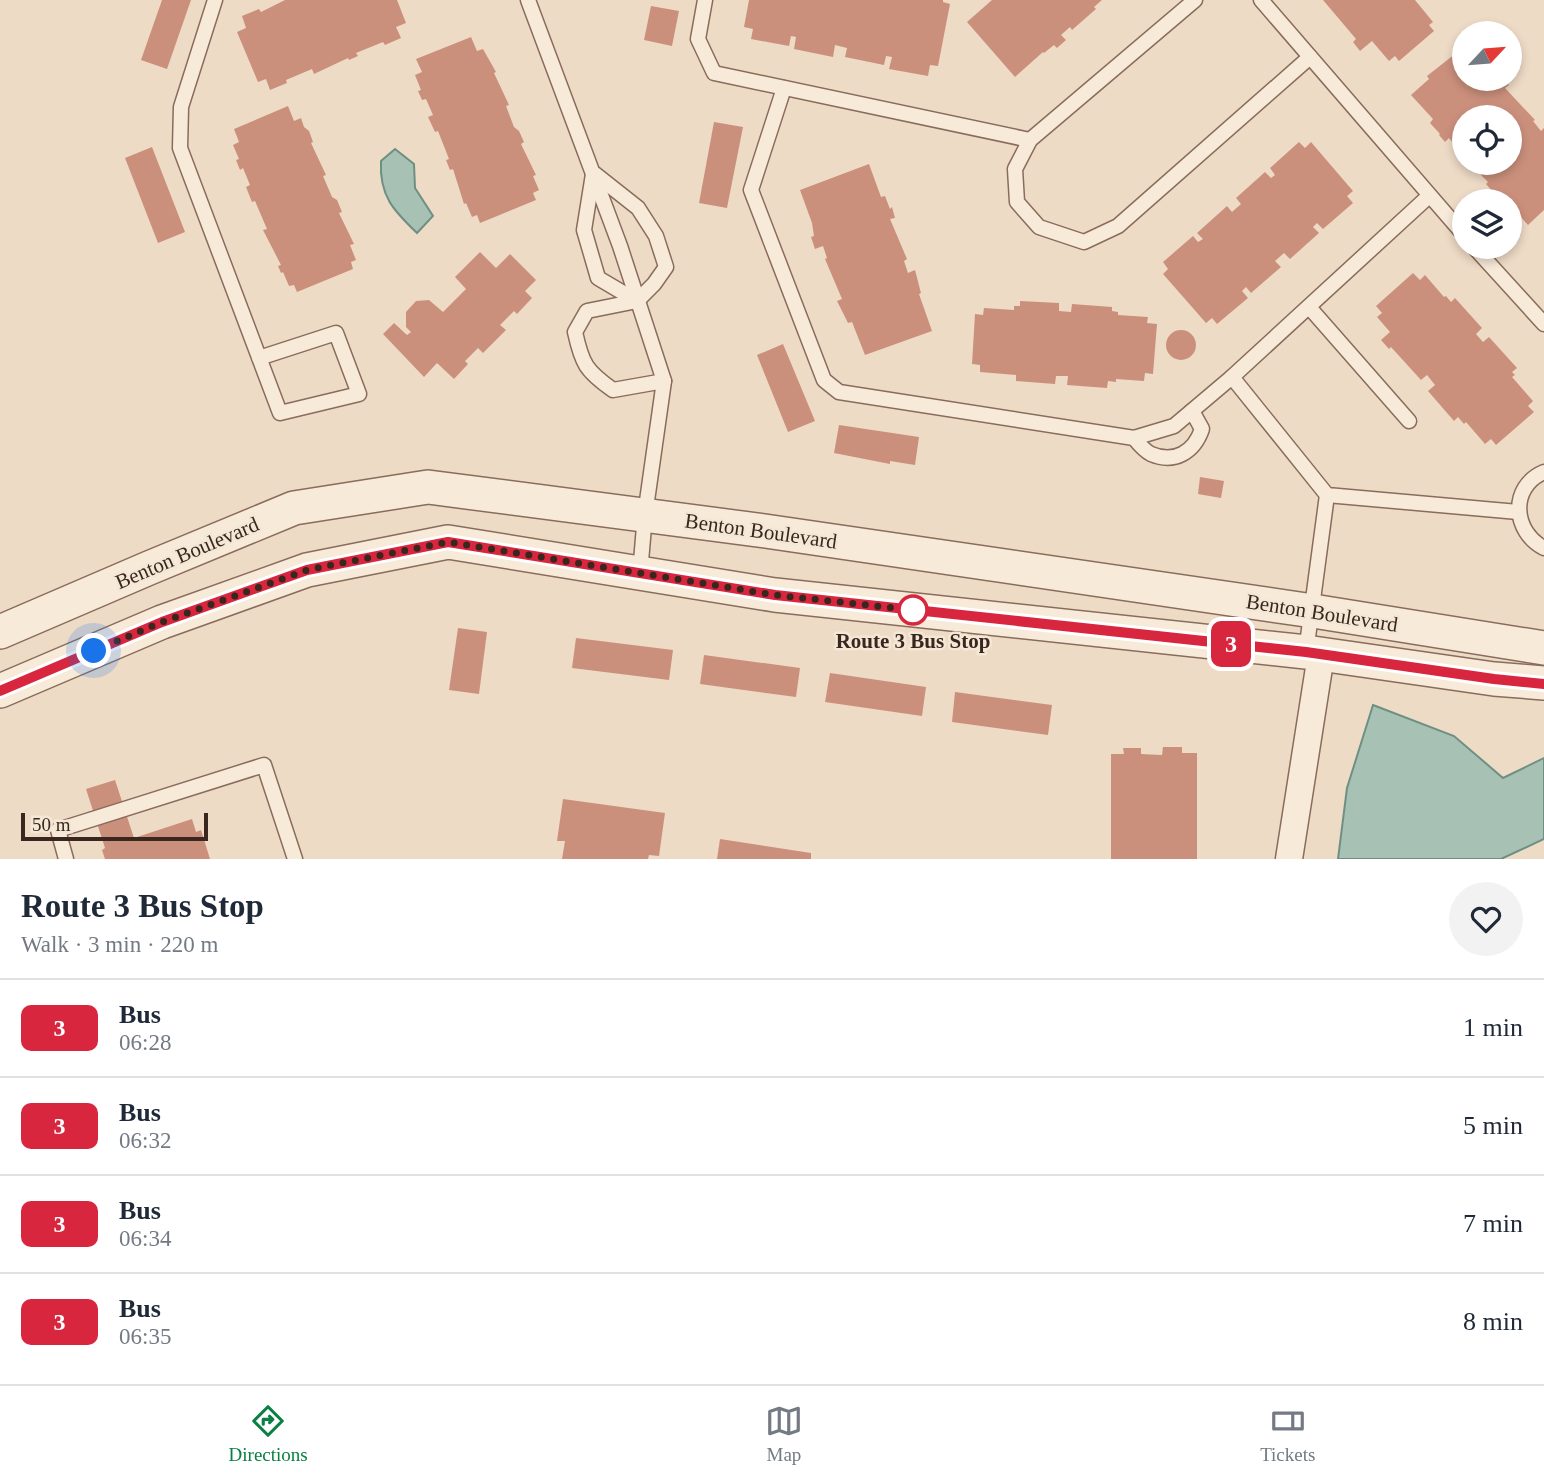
<!DOCTYPE html>
<meta charset="utf-8">
<style>
body{margin:0;font-family:Georgia,serif;background:#f2f2f3;color:#1f2937;height:100vh;display:flex;flex-direction:column;font-size:26px;white-space:nowrap}
*{box-sizing:border-box;margin:0}
p{font-size:23px;color:#747a83}
.icon{flex:none;width:38px;height:38px;fill:none;stroke:currentColor;stroke-width:2;stroke-linecap:round;stroke-linejoin:round}
.map{position:relative;height:859px;overflow:hidden}
.side{display:flex;flex-direction:column;background:#fff;flex:1}
.side>*{flex:none}
.badge{padding:0 14px;border-radius:10px;font-size:24px;line-height:46px}
.needle{width:46px;rotate:64deg}
.controls{position:absolute;left:1452px;top:21px;display:grid;gap:14px}
.controls a{display:grid;place-items:center;width:70px;height:70px;border-radius:50%;background:#fff;box-shadow:0 4px 10px #0003;font-size:35px}
.scale{position:absolute;left:21px;bottom:18px;width:187px;box-sizing:border-box;padding-left:7px;border:4px solid #39271f;border-top:0;font-size:19px;line-height:24px;white-space:nowrap;color:#39271f;-webkit-text-stroke:5px #f5e7d5;paint-order:stroke}
.you{position:absolute;width:35px;height:35px;margin:-18px;border:5px solid #fff;border-radius:50%;background:#1a73e8;box-shadow:0 0 0 10px #1a73e833}
.map>.badge{position:absolute;translate:-50% -50%;box-shadow:0 0 0 4px #fff}
.round{display:grid;place-items:center;flex:none;width:74px;height:74px;border-radius:37px;background:#f2f2f3}
.overview{display:flex;align-items:center;justify-content:space-between;height:119px;padding:0 21px}
h1{font-size:33px;font-weight:700;line-height:52px}
ul{padding:0;list-style:none}
li{display:flex;align-items:center;gap:21px;height:98px;padding:0 21px;border-top:2px solid #e0e1e3}
li div{flex:1}
li b{display:block;font-size:26px}
li em{font-style:normal}
li .badge{min-width:77px;font-weight:700;text-align:center}
.tabs{display:flex;justify-content:space-around;align-items:center;height:98px;border-top:2px solid #e0e1e3;background:#fff;font-size:19px;color:#747a83}
.tabs a{display:grid;justify-items:center;gap:4px}
.tabs .active{color:#0b8043}
.map>svg:first-child{display:block}
.water{fill:#a7c1b5;stroke:#6e9082;stroke-width:2}
.building{fill:#cb907c}
.lines{fill:none;stroke-linecap:round;stroke-linejoin:round}
.service-casing{stroke:#896c5b;stroke-width:17}
.minor-casing{stroke:#896c5b;stroke-width:29}
.tertiary-casing{stroke:#896c5b;stroke-width:36}
.service{stroke:#f8ead9;stroke-width:14}
.minor{stroke:#f8ead9;stroke-width:26}
.tertiary{stroke:#f8ead9;stroke-width:33}
.line-casing{stroke:#fff;stroke-width:16}
.line{stroke:#d7263d;stroke-width:10}
.walk{stroke:#39271f;stroke-width:7;stroke-dasharray:0 12.6}
.stop-dot{fill:#fff;stroke:#d7263d;stroke-width:3.5}
.labels{text-anchor:middle;stroke-width:5;stroke-linejoin:round;paint-order:stroke}
.street-label{font-size:21px;fill:#39271f;stroke:#f5e7d5}
.stop-label{font-size:21px;font-weight:bold;fill:#39271f;stroke:#f5e7d5}
</style>
<div class="map">
<svg width="1544" height="859" viewBox="0 0 1544 859">
<rect width="100%" height="100%" fill="#eedbc6"/>
<g class="water">
<path d="M 395,149 L 414,164 L 415,188 L 433,216 L 417,233 C 394,211 379,196 381,161 Z"/>
<path d="M 1373,705 L 1454,736 L 1503,778 L 1544,758 L 1544,839 L 1501,859 L 1338,859 L 1347,788 Z"/>
</g>
<g class="building">
<path d="M 162,0 L 191,0 L 167,69 L 141,60 Z"/>
<path d="M 285,0 L 397,0 L 406,23 L 396,27 L 401,38 L 385,45 L 383,42 L 356,53 L 358,56 L 349,60 L 348,58 L 314,74 L 312,69 L 286,80 L 287,83 L 270,90 L 266,79 L 258,82 L 237,32 L 246,28 L 242,16 L 259,9 L 261,12 Z"/>
<path d="M 749,0 L 943,0 L 943,2 L 950,4 L 938,66 L 930,65 L 928,76 L 889,69 L 892,57 L 886,56 L 884,65 L 845,57 L 847,48 L 835,45 L 833,57 L 794,49 L 796,37 L 791,36 L 789,46 L 751,39 L 753,29 L 744,27 Z"/>
<path d="M 992,0 L 1102,0 L 1094,7 L 1096,9 L 1072,30 L 1070,27 L 1061,35 L 1066,40 L 1057,48 L 1054,45 L 1044,53 L 1043,52 L 1015,77 L 967,22 Z"/>
<path d="M 1323,0 L 1415,0 L 1433,22 L 1429,25 L 1434,31 L 1399,61 L 1395,56 L 1389,61 L 1372,41 L 1360,51 L 1353,42 L 1356,39 Z"/>
<path d="M 651,6 L 679,11 L 672,46 L 644,40 Z"/>
<path d="M 471,37 L 477,51 L 483,49 L 496,72 L 494,73 L 509,105 L 506,106 L 514,127 L 519,131 L 524,142 L 521,144 L 536,175 L 533,176 L 539,190 L 533,193 L 536,200 L 480,223 L 477,215 L 472,217 L 466,203 L 464,204 L 453,169 L 450,170 L 446,160 L 449,159 L 438,131 L 435,132 L 428,117 L 433,115 L 426,99 L 422,100 L 418,91 L 421,90 L 415,75 L 422,72 L 416,59 Z"/>
<path d="M 1465,46 L 1465,79 L 1504,79 L 1509,85 L 1505,88 L 1535,120 L 1533,121 L 1541,131 L 1544,128 L 1544,210 L 1528,225 L 1510,205 L 1510,201 L 1507,201 L 1503,197 L 1500,200 L 1486,184 L 1488,182 L 1469,163 L 1510,163 L 1510,117 L 1465,117 L 1465,158 L 1449,138 L 1445,142 L 1439,135 L 1440,134 L 1430,123 L 1433,119 L 1411,95 L 1429,79 L 1427,76 Z"/>
<path d="M 288,106 L 294,121 L 301,118 L 304,127 L 309,131 L 313,142 L 311,143 L 326,175 L 323,176 L 332,197 L 337,200 L 342,212 L 339,213 L 354,244 L 350,245 L 356,260 L 351,262 L 353,269 L 297,292 L 294,285 L 289,286 L 283,272 L 281,273 L 278,266 L 281,265 L 263,230 L 267,229 L 255,201 L 252,202 L 246,187 L 250,185 L 243,168 L 240,170 L 236,160 L 239,159 L 233,145 L 239,142 L 234,129 Z"/>
<path d="M 714,122 L 743,127 L 727,208 L 699,203 Z"/>
<path d="M 1299,142 L 1305,148 L 1311,142 L 1353,191 L 1347,196 L 1353,203 L 1323,229 L 1317,223 L 1313,227 L 1319,233 L 1290,259 L 1284,253 L 1275,261 L 1281,267 L 1251,293 L 1246,287 L 1242,291 L 1248,298 L 1217,324 L 1212,318 L 1206,323 L 1163,274 L 1168,269 L 1163,262 L 1193,236 L 1198,242 L 1203,239 L 1197,233 L 1227,206 L 1232,212 L 1241,204 L 1236,198 L 1265,172 L 1271,178 L 1275,175 L 1270,168 Z"/>
<path d="M 152,147 L 185,232 L 158,243 L 125,158 Z"/>
<path d="M 869,164 L 881,197 L 885,196 L 890,209 L 892,207 L 895,218 L 890,219 L 907,259 L 904,261 L 908,273 L 915,270 L 921,293 L 919,294 L 932,331 L 865,355 L 852,322 L 848,323 L 837,301 L 842,299 L 825,259 L 827,258 L 823,246 L 815,249 L 811,237 L 814,236 L 812,223 L 800,190 Z"/>
<path d="M 480,252 L 496,268 L 510,254 L 536,280 L 525,291 L 532,298 L 517,314 L 514,311 L 500,325 L 506,330 L 483,353 L 478,348 L 465,361 L 468,364 L 454,379 L 437,363 L 424,377 L 383,334 L 394,323 L 407,335 L 411,332 L 406,327 L 406,312 L 416,301 L 429,300 L 443,312 L 466,289 L 455,277 Z"/>
<path d="M 1413,273 L 1420,280 L 1425,275 L 1444,297 L 1446,296 L 1451,302 L 1455,298 L 1482,328 L 1476,334 L 1483,342 L 1489,337 L 1517,368 L 1512,372 L 1515,375 L 1512,377 L 1533,401 L 1528,406 L 1534,412 L 1496,445 L 1491,439 L 1485,444 L 1466,422 L 1464,424 L 1458,417 L 1454,421 L 1428,391 L 1435,385 L 1427,375 L 1421,380 L 1391,347 L 1389,349 L 1381,340 L 1390,332 L 1377,317 L 1382,313 L 1376,306 Z"/>
<path d="M 1020,301 L 1059,303 L 1059,311 L 1071,312 L 1072,304 L 1112,307 L 1112,311 L 1118,312 L 1118,315 L 1148,317 L 1147,323 L 1157,324 L 1153,374 L 1145,373 L 1144,381 L 1116,379 L 1116,382 L 1108,381 L 1107,388 L 1067,385 L 1068,376 L 1056,376 L 1055,384 L 1016,381 L 1016,375 L 980,372 L 980,365 L 972,364 L 975,314 L 983,315 L 984,308 L 1014,310 L 1014,306 L 1020,306 Z"/>
<circle cx="1181" cy="345" r="15"/>
<path d="M 783,344 L 815,421 L 788,432 L 757,355 Z"/>
<path d="M 839,425 L 919,437 L 915,465 L 890,461 L 890,464 L 834,453 Z"/>
<path d="M 1200,477 L 1224,481 L 1221,498 L 1198,494 Z"/>
<path d="M 458,628 L 487,632 L 479,694 L 449,690 Z"/>
<path d="M 576,638 L 673,650 L 669,680 L 572,668 Z"/>
<path d="M 704,655 L 800,668 L 796,697 L 700,684 Z"/>
<path d="M 830,673 L 926,687 L 922,716 L 825,702 Z"/>
<path d="M 955,692 L 1052,705 L 1048,735 L 952,722 Z"/>
<path d="M 1163,747 L 1182,747 L 1182,753 L 1197,753 L 1197,859 L 1111,859 L 1111,754 L 1124,754 L 1123,748 L 1141,748 L 1141,754 L 1162,755 Z"/>
<path d="M 115,780 L 134,838 L 192,819 L 196,832 L 201,830 L 210,859 L 105,859 L 102,850 L 105,848 L 86,789 Z"/>
<path d="M 563,799 L 665,813 L 659,856 L 649,855 L 648,859 L 562,859 L 565,841 L 557,841 Z"/>
<path d="M 720,839 L 811,853 L 811,859 L 717,859 Z"/>
</g>
<g class="lines">
<defs>
<g id="service">
<path d="M 215,0 L 181,107 L 180,148 L 280,413 L 359,394 L 336,333 L 259,358"/>
<path d="M 528,0 L 620,246 L 664,381 L 645,515 L 640,573"/>
<path d="M 705,0 L 698,39 L 714,73 L 1030,140"/>
<path d="M 1195,0 L 1030,140 L 1015,169 L 1017,202 L 1039,227 L 1084,242 L 1118,226 L 1310,57"/>
<path d="M 1261,0 L 1465,236"/>
<path d="M 784,88 L 751,190 L 824,380 L 839,392 L 1134,438 L 1174,426 L 1232,377"/>
<path d="M 593,174 L 584,230 L 598,278 L 637,301"/>
<path d="M 595,174 L 638,208 L 656,236 L 666,267 L 654,284 L 637,301 L 587,311 L 575,332 C 582,364 586,371 613,390 L 664,381"/>
<path d="M 1429,196 L 1232,377 L 1327,495 L 1518,512"/>
<path d="M 1474,247 L 1544,324"/>
<path d="M 1309,307 L 1409,421"/>
<path d="M 1134,438 C 1138,443 1145,451 1151,454 C 1175,464 1194,452 1202,429 L 1192,411"/>
<path d="M 1544,472 C 1509,487 1513,532 1544,548"/>
<path d="M 1306,652 L 1327,495"/>
<path d="M 66,859 L 58,830 L 264,765 L 295,859"/>
</g>
<path id="minor" d="M 1289,859 L 1321,655"/>
<g id="tertiary">
<path d="M 0,632 L 149,568 L 294,508 L 428,487 L 765,531 L 1313,611 L 1544,648"/>
<path d="M 0,691 L 162,622 L 307,570 L 448,542 L 775,595 L 1306,652 L 1494,679 L 1544,683"/>
</g>
</defs>
<use href="#service" class="service-casing"/>
<use href="#minor" class="minor-casing"/>
<use href="#tertiary" class="tertiary-casing"/>
<use href="#service" class="service"/>
<use href="#minor" class="minor"/>
<use href="#tertiary" class="tertiary"/>
</g>
<g class="lines">
<defs>
<path id="line" d="M 0,691 L 162,622 L 307,570 L 448,542 L 775,595 L 1306,652 L 1494,679 L 1544,684"/>
</defs>
<use href="#line" class="line-casing"/>
<use href="#line" class="line"/>
<path class="walk" d="M 94,651 L 162,622 L 307,570 L 448,542 L 775,595 L 913,610"/>
</g>
<circle class="stop-dot" cx="913" cy="610" r="14"/>
<g class="labels">
<g class="street-label">
<text transform="translate(761 531) rotate(8)" y="7">Benton Boulevard</text>
<text transform="translate(187 553) rotate(-23)" y="7">Benton Boulevard</text>
<text transform="translate(1322 613) rotate(9)" y="7">Benton Boulevard</text>
</g>
<g class="stop-label">
<text x="913" y="648">Route 3 Bus Stop</text>
</g>
</g>
</svg>
<div class="controls">
<a><svg class="needle" viewBox="-14 -14 28 28"><path d="M0-13l5 13h-10z" fill="#e53935"/><path d="M0 13l5-13h-10z" fill="#747a83"/></svg></a>
<a><svg class="icon" aria-label="locate" viewBox="0 0 24 24"><circle cx="12" cy="12" r="6"/><path d="M12 2v4M12 18v4M2 12h4M18 12h4"/></svg></a>
<a><svg class="icon" aria-label="layers" viewBox="0 0 24 24"><path d="M12 4l9 5-9 5-9-5zM3 14l9 5 9-5"/></svg></a>
</div>
<div class="scale">50 m</div>
<div class="you" style="left:94px;top:651px"></div>
<b class="badge" style="left:1231px;top:644px;background:#d7263d;color:#fff">3</b>
</div>
<section class="side">
<div class="overview"><div><h1>Route 3 Bus Stop</h1><p>Walk · 3 min · 220 m</p></div><a class="round"><svg class="icon" aria-label="heart" viewBox="0 0 24 24"><path d="M12 20l-8-8c-3-5 5-10 8-4 3-6 11-1 8 4z"/></svg></a></div>
<ul>
<li><span class="badge" style="background:#d7263d;color:#fff">3</span><div><b>Bus</b><p>06:28</p></div><em>1 min</em></li>
<li><span class="badge" style="background:#d7263d;color:#fff">3</span><div><b>Bus</b><p>06:32</p></div><em>5 min</em></li>
<li><span class="badge" style="background:#d7263d;color:#fff">3</span><div><b>Bus</b><p>06:34</p></div><em>7 min</em></li>
<li><span class="badge" style="background:#d7263d;color:#fff">3</span><div><b>Bus</b><p>06:35</p></div><em>8 min</em></li>
</ul>
</section>
<nav class="tabs">
<a class="active"><svg class="icon" aria-label="directions" viewBox="0 0 24 24"><path d="M12 3l9 9-9 9-9-9zM9 14v-3h6M13 9l2 2-2 2"/></svg>Directions</a>
<a><svg class="icon" aria-label="map" viewBox="0 0 24 24"><path d="M3 6l6-2 6 2 6-2v14l-6 2-6-2-6 2zM9 4v14M15 6v14"/></svg>Map</a>
<a><svg class="icon" aria-label="tickets" viewBox="0 0 24 24"><path d="M3 7h18v10H3zM15 7v10"/></svg>Tickets</a>
</nav>
